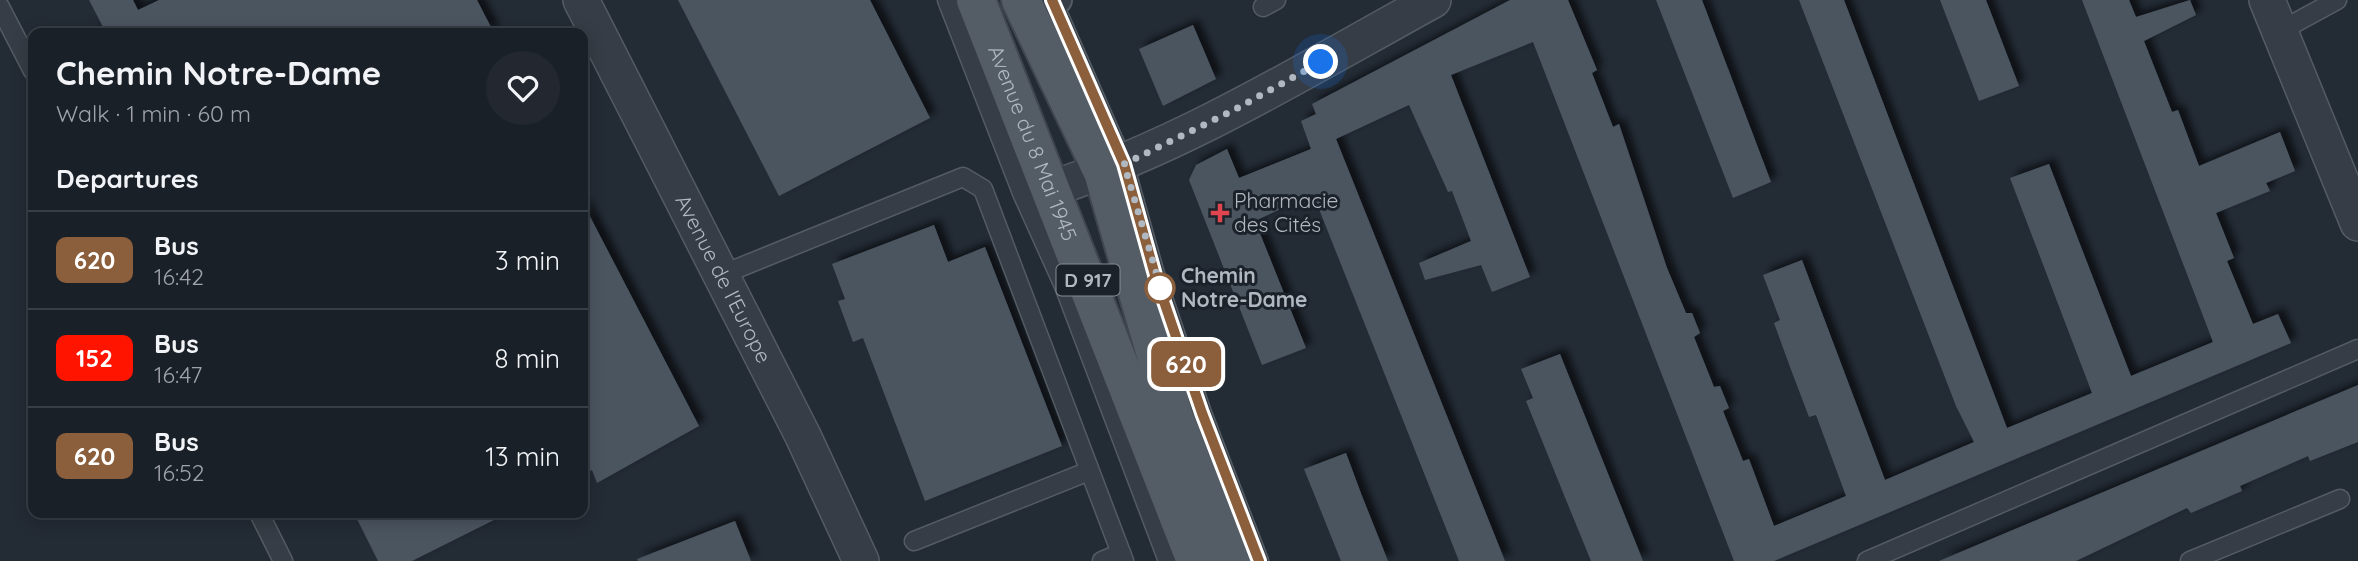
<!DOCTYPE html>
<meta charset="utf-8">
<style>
body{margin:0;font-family:Quicksand,sans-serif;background:#232830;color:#f1f3f6;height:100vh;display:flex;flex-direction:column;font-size:26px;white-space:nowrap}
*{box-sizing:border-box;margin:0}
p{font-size:23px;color:#9fa3a8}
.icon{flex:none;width:38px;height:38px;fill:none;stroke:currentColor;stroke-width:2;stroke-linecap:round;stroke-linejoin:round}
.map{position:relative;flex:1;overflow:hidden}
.details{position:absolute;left:28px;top:28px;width:560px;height:490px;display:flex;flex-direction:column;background:#1a2028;border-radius:14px;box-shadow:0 4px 18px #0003,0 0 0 2px #383e45}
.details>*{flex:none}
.badge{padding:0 14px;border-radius:10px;font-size:24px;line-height:46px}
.you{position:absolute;width:35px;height:35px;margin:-18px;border:5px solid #fff;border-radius:50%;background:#1a73e8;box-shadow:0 0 0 10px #1a73e833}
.map>.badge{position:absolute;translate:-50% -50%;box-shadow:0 0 0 4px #fff}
h2{padding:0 28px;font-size:26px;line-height:63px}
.round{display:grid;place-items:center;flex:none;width:74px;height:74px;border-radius:37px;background:#232830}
.overview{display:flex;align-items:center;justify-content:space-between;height:119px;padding:0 28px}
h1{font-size:33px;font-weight:700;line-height:52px}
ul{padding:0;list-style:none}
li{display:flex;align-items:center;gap:21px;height:98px;padding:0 28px;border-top:2px solid #383e45}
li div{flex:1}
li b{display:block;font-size:26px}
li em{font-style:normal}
li .badge{min-width:77px;font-weight:700;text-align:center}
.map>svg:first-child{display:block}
.building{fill:#4b5560;filter:url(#shadow)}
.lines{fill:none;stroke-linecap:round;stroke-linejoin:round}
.service-casing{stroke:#535b63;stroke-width:21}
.pedestrian-casing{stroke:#535b63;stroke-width:30}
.minor-casing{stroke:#535b63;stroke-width:38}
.primary-casing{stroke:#3f464f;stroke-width:42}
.service{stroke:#363d46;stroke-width:18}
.pedestrian{stroke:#363d46;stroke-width:26}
.minor{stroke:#363d46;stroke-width:35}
.primary{stroke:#545c65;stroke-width:38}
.line-casing{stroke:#fff;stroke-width:16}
.line{stroke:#8b5e3c;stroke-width:10}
.walk{stroke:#b0b8c2;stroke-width:7;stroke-dasharray:0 12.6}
.health-dot{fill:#e0444e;stroke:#1b222a;stroke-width:2.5}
.stop-dot{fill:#fff;stroke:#8b5e3c;stroke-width:3.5}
.labels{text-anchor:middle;stroke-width:6;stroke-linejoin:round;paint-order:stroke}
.shield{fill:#1b222a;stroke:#838b94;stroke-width:2}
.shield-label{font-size:19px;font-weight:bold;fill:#b0b8c2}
.street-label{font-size:21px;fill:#b0b8c2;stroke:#1b222a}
.poi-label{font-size:21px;fill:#b0b8c2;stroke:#1b222a;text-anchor:start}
.stop-label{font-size:21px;font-weight:bold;fill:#b0b8c2;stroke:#1b222a;text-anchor:start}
</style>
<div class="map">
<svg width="2358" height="561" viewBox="0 0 2358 561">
<defs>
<filter id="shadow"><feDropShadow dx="6" dy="-6" stdDeviation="3.5" flood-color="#0009"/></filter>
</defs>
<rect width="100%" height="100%" fill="#232b35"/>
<g class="building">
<path d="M 89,0 L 133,0 L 138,10 L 159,0 L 477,0 L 494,33 L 90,33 L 103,27 Z"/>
<path d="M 678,0 L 870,0 L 930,118 L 779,196 Z"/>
<path d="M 1510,0 L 1568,0 L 1597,70 L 1592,73 L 1613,127 L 1619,124 L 1667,268 L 1686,313 L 1692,313 L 1700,333 L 1694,337 L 1714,387 L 1720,386 L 1729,408 L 1723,411 L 1743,461 L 1749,459 L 1774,526 L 1846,496 L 1816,415 L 1809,417 L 1790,367 L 1774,323 L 1780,320 L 1763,275 L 1802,260 L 1885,480 L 1974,442 L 1956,406 L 1799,0 L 1844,0 L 2007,428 L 2092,393 L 2010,178 L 2049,164 L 2131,376 L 2213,342 L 2082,0 L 2129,0 L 2136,17 L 2190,0 L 2196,15 L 2144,41 L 2172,112 L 2178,110 L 2199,166 L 2280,132 L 2295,171 L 2266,183 L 2270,191 L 2216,213 L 2234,258 L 2227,261 L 2253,324 L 2278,314 L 2291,343 L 1774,561 L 1734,561 L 1533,42 L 1451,75 L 1530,277 L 1492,292 L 1481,265 L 1425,280 L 1419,263 L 1471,241 L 1452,191 L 1448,192 L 1409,105 L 1336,139 L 1505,561 L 1459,561 L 1313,194 L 1255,221 L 1306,348 L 1262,365 L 1189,180 L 1196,165 L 1227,149 L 1239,178 L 1311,149 L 1301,121 L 1316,114 L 1312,104 Z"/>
<path d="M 1656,0 L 1702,0 L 1771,182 L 1733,198 Z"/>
<path d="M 1940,0 L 1986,0 L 2019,86 L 1979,101 Z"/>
<path d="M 1193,25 L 1216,79 L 1163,106 L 1139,49 Z"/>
<path d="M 583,203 L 699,426 L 597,483 L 592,470 L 583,475 Z"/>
<path d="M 934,225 L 948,262 L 985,247 L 1062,446 L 925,501 L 863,338 L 853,342 L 838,301 L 845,299 L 832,264 Z"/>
<path d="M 1560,354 L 1643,561 L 1591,561 L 1564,495 L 1526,401 L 1533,398 L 1521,369 Z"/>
<path d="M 2358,385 L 2358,442 L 2310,461 L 2308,456 L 2240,486 L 2242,491 L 2191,513 L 2187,508 L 2076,561 L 1939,561 Z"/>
<path d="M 1346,453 L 1362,496 L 1388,561 L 1341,561 L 1304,469 Z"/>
<path d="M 354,513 L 508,513 L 412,561 L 378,561 Z"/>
<path d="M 735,521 L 751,561 L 638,561 L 637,559 Z"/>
</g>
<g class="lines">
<defs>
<g id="service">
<path d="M 947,0 L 1022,193 L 1064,286 L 1168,561"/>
<path d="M 1052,0 L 1124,164 L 1155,274 L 1202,413 L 1259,561"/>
<path d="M 0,7 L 33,71"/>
<path d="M 1263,7 L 1276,0"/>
<path d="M 2280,31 L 2337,0"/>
<path d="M 721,275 L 963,177 L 983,189 L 1124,561"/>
<path d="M 259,513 L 283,561"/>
<path d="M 914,541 L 1089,471"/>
<path d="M 1102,561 L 1121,553"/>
<path d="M 1867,561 L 2358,349"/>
<path d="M 2190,561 L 2340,499"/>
</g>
<path id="pedestrian" d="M 1053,2 L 1058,0"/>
<g id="minor">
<path id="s1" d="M 581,0 L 803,436 L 861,561"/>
<path d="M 2267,0 L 2358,223"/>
<path d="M 1051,189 C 1186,144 1309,68 1433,0"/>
</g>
<g id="primary">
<path id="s2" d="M 976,0 L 1196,561"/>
<path d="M 1021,0 L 1103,172 L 1174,417 L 1231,561"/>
</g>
</defs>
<use href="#service" class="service-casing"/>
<use href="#pedestrian" class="pedestrian-casing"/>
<use href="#minor" class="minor-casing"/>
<use href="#primary" class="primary-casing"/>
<use href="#service" class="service"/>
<use href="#pedestrian" class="pedestrian"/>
<use href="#minor" class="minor"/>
<use href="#primary" class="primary"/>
</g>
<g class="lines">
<defs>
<path id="line" d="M 1052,0 L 1124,164 L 1155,275 L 1202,413 L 1259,561"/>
</defs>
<use href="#line" class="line-casing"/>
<use href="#line" class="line"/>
<path class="walk" d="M 1160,288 L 1162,292 L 1124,164 L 1232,111 L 1321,62"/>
</g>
<path class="health-dot" d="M1216.5 202.5h7v7h7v7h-7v7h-7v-7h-7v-7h7z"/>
<circle class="stop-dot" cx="1160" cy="288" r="14"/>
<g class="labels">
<rect class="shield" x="1056.5" y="264.5" width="63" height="31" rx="5"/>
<g class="shield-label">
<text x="1088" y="287">D 917</text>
</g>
<g class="street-label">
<text dy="7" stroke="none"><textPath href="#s2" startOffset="154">Avenue du 8 Mai 1945</textPath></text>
<text dy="7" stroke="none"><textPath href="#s1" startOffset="313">Avenue de l'Europe</textPath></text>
</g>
<g class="poi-label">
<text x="1234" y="208">Pharmacie<tspan x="1234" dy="24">des Cités</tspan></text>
</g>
<g class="stop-label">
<text x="1181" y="283">Chemin<tspan x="1181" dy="24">Notre-Dame</tspan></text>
</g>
</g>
</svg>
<div class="you" style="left:1321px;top:62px"></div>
<b class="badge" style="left:1186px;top:364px;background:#8b5e3c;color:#fff">620</b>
<section class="details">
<div class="overview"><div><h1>Chemin Notre-Dame</h1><p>Walk · 1 min · 60 m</p></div><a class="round"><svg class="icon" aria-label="heart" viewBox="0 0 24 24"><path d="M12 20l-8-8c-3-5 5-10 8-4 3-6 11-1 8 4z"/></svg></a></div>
<h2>Departures</h2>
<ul>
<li><span class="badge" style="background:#8b5e3c;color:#fff">620</span><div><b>Bus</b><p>16:42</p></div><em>3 min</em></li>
<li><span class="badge" style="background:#ff1400;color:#fff">152</span><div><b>Bus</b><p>16:47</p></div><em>8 min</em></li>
<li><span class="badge" style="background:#8b5e3c;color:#fff">620</span><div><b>Bus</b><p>16:52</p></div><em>13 min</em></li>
</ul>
</section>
</div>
